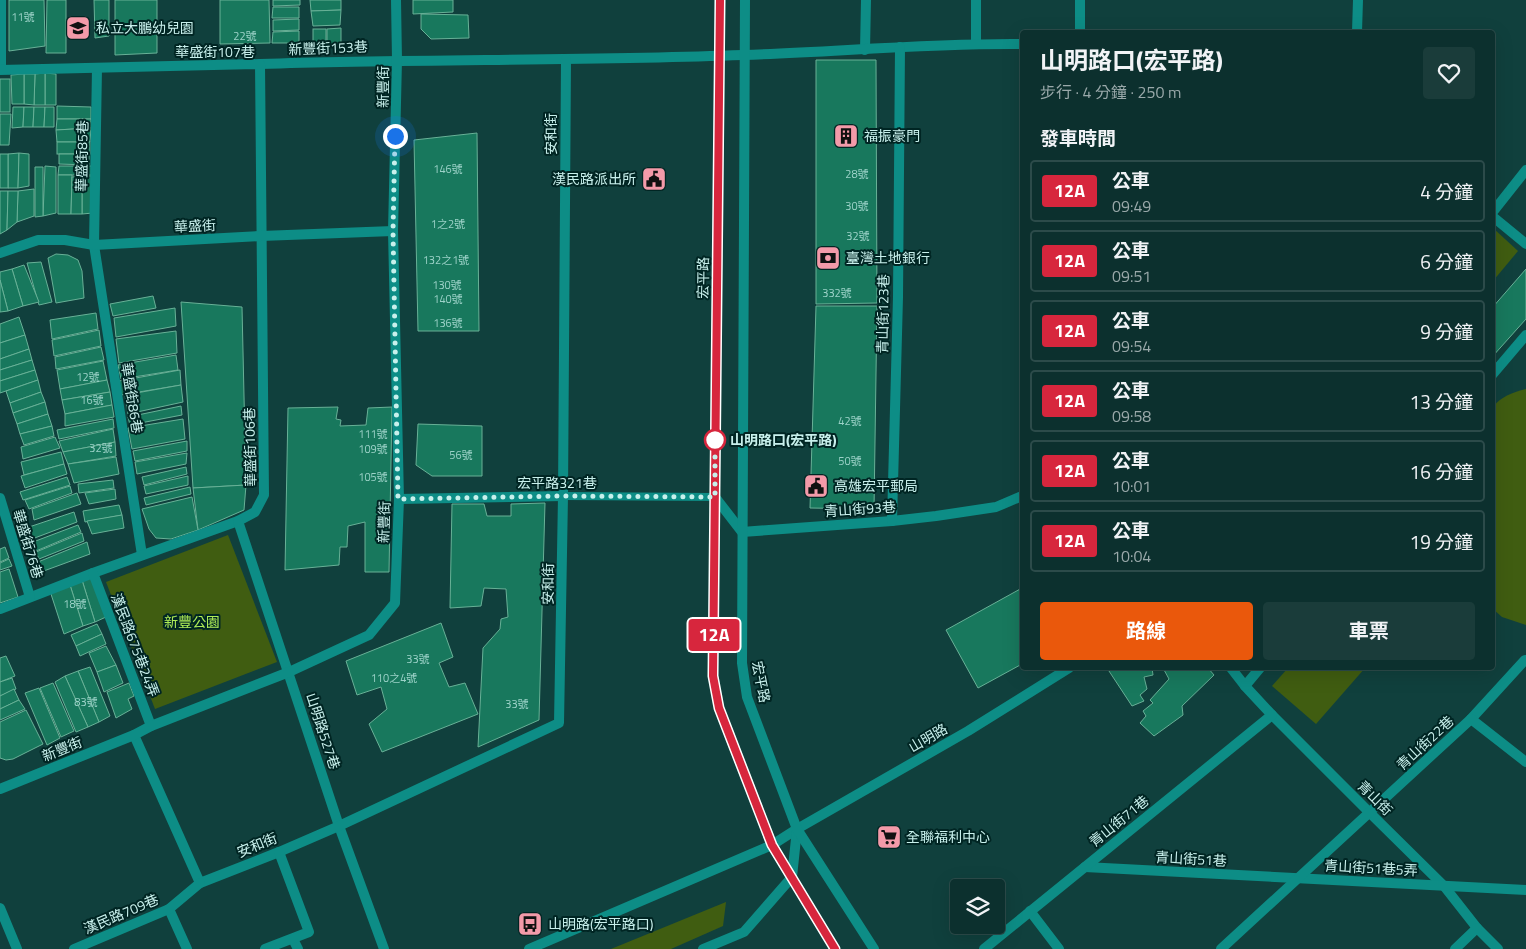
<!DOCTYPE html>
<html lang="zh-TW">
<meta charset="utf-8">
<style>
body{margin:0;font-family:"Titillium Web","Noto Sans TC",sans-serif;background:#1a3c3a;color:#f1f3f6;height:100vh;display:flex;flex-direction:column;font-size:19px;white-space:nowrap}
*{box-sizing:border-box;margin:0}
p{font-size:16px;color:#9aa9aa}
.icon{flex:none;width:28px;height:28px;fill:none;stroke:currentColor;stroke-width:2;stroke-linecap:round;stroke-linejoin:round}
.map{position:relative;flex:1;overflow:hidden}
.side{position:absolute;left:1020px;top:30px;width:475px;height:640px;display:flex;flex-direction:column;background:#0c302e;border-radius:5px;box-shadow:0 5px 20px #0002,0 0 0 1px #2c4b4a}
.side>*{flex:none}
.badge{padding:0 10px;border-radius:4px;font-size:18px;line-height:32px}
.buttons{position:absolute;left:950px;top:879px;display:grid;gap:10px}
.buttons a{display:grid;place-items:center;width:55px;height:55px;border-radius:5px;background:#0c302e;box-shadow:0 5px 20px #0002,0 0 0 1px #2c4b4a;font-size:25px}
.you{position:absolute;width:25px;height:25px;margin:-12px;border:4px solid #fff;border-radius:50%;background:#1a73e8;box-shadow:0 0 0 8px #1a73e833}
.map>.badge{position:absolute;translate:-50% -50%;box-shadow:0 0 0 2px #fff}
h2{padding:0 20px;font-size:19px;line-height:45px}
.round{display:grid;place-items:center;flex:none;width:52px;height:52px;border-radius:5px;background:#1a3c3a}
.overview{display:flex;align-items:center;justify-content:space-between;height:85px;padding:0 20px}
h1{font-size:24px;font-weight:700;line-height:38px}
.button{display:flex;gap:10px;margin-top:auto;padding:10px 20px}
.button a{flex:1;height:58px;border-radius:5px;background:#ea580c;color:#fff;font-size:20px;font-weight:700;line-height:58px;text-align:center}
.button a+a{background:#1a3c3a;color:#f1f3f6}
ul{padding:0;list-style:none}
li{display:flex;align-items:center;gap:15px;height:62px;margin:0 10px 8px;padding:0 10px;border:2px solid #2c4b4a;border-radius:5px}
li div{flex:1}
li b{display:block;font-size:19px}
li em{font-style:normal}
li .badge{min-width:55px;font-weight:700;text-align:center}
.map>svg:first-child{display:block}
.green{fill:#405d11}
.building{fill:#18785d;stroke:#68b197}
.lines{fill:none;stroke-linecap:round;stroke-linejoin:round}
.service{stroke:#0d8d86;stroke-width:8}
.minor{stroke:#0d8d86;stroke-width:10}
.tertiary{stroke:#0d8d86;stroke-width:10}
.line-casing{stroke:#fff;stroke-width:11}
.line{stroke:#d7263d;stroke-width:8}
.walk{stroke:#c8f0ec;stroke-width:5;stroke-dasharray:0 9}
.stop-dot{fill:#fff;stroke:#d7263d;stroke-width:2.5}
.labels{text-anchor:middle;stroke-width:4;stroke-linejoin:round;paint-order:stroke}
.number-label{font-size:11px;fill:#9cd2c8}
.poi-label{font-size:14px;fill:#c8f0ec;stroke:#002523;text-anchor:start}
.street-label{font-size:14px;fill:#c8f0ec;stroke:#002523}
.stop-label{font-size:14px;font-weight:bold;fill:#c8f0ec;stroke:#002523;text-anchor:start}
.park-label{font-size:14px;fill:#afed57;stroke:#002523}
</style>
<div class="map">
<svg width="1526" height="949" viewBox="0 0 1526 949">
<rect width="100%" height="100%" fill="#10403d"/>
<g class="green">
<path d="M 1493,228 L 1518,251 L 1493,281 Z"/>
<path d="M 1526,389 L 1526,625 L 1502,617 L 1493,609 L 1492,408 C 1500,397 1513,392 1526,389 Z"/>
<path d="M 228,535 L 277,662 L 155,709 L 106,582 Z"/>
<path d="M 1288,668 L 1365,668 L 1316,724 L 1272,686 Z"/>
<path d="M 726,902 L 723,926 L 671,949 L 611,949 Z"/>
</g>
<g class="building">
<path d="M 9,0 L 44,0 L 45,46 L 9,51 Z"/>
<path d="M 47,0 L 66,0 L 66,53 L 46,53 Z"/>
<path d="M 94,0 L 109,0 L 109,36 L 95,38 Z"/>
<path d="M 115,0 L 157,0 L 157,53 L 115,55 Z"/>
<path d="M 220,0 L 269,0 L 270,43 L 220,44 Z"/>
<path d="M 273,0 L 300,0 L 300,5 L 273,6 Z"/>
<path d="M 310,0 L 341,0 L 341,10 L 311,11 Z"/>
<path d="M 413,0 L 453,0 L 453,12 L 413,14 Z"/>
<path d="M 273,7 L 299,7 L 299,18 L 272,18 Z"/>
<path d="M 341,10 L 340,25 L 313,26 L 311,11 Z"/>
<path d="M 421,14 L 468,15 L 469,38 L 431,39 L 421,29 Z"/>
<path d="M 299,19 L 299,30 L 273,31 L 273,20 Z"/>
<path d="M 341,28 L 341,47 L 327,47 L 327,29 Z"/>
<rect x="313" y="29" width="13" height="17"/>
<path d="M 299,31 L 299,43 L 272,43 L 273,32 Z"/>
<path d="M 816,60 L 876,60 L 877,303 L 816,304 Z"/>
<path d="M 45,73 L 56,74 L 56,105 L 45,105 Z"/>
<path d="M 45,73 L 45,105 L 34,105 L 35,74 Z"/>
<path d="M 24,74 L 35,74 L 34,105 L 24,104 Z"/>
<path d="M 24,74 L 24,104 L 12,104 L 11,75 Z"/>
<rect x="0" y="79" width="10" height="33"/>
<path d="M 57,106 L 91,107 L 91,119 L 57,119 Z"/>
<path d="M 13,107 L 24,107 L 23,127 L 12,128 Z"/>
<path d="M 24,107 L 34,107 L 33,127 L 23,127 Z"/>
<path d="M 34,107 L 45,107 L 44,127 L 33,127 Z"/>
<path d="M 45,107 L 54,107 L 54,127 L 44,127 Z"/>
<path d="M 0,114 L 11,114 L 9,145 L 0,145 Z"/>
<path d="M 57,119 L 91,119 L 91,128 L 56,130 Z"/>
<path d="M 91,128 L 90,142 L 57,142 L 56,130 Z"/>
<path d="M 477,133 L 479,331 L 418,331 L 414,140 Z"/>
<rect x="57" y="142" width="33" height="12"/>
<path d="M 19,153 L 18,188 L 8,188 L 8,154 Z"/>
<path d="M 19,153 L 29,154 L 29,186 L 18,188 Z"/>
<rect x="0" y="154" width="8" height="34"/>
<path d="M 59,154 L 89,154 L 89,165 L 59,164 Z"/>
<path d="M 45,166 L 56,167 L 56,213 L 43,216 Z"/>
<path d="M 59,166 L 92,166 L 93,175 L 58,175 Z"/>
<path d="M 35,167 L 43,167 L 43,216 L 35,217 Z"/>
<path d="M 58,175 L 72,175 L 71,214 L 58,214 Z"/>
<path d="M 82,176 L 93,176 L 93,213 L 82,214 Z"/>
<path d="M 82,176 L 82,214 L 71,214 L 72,177 Z"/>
<path d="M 34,189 L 34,216 L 17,222 L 18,191 Z"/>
<path d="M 0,191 L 8,191 L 7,230 L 0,234 Z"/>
<path d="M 8,191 L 18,191 L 17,222 L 7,230 Z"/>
<path d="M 56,254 L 68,255 L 78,260 L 82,271 L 84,298 L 56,303 L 48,258 Z"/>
<path d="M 41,262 L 52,302 L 39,305 L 27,263 Z"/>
<path d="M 24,265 L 39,302 L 23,306 L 12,269 Z"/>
<path d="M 12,269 L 23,306 L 8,311 L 0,280 L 0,272 Z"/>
<path d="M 1526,269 L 1526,319 L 1492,357 L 1492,308 Z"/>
<path d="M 0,280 L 8,311 L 0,312 Z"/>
<path d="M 153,296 L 156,308 L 113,316 L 110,304 Z"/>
<path d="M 181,302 L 242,307 L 246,485 L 193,488 Z"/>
<path d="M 816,306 L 877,306 L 874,509 L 810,508 Z"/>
<path d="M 175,308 L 176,326 L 116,337 L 114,318 Z"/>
<path d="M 96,313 L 98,329 L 52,339 L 50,320 Z"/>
<path d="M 19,317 L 25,335 L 0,343 L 0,324 Z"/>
<path d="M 99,330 L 101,346 L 54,356 L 52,340 Z"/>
<path d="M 176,331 L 177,353 L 119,363 L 116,339 Z"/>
<path d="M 25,335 L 29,349 L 0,359 L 0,343 Z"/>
<path d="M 101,347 L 104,360 L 56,369 L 55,357 Z"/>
<path d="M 29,349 L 32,360 L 0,370 L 0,359 Z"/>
<path d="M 176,355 L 178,370 L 121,379 L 118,365 Z"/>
<path d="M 32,360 L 35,370 L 0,381 L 0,370 Z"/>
<path d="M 103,361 L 107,380 L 60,389 L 57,370 Z"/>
<path d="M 35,370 L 38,380 L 0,393 L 0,381 Z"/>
<path d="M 180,370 L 181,385 L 121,395 L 119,381 Z"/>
<path d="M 38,380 L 41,392 L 10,403 L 6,391 Z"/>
<path d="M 107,380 L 110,392 L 62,400 L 60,389 Z"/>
<path d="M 181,385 L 183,402 L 128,414 L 125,395 Z"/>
<path d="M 41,392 L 45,402 L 13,413 L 10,403 Z"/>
<path d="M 110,392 L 112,405 L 65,414 L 62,400 Z"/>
<path d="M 45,402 L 48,414 L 17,424 L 13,413 Z"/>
<path d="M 112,405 L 114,417 L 65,426 L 65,414 Z"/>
<path d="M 181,406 L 182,415 L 130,425 L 128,417 Z"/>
<path d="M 338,407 L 336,419 L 341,420 L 340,426 L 366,425 L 368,408 L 392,407 L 389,572 L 365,572 L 365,522 L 348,526 L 347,547 L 340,547 L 339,565 L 285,570 L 288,408 Z"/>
<path d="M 48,414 L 52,426 L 20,434 L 17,424 Z"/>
<path d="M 113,419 L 114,428 L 59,439 L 57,430 Z"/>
<path d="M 183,419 L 185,439 L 132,449 L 128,428 Z"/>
<path d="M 418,424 L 482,426 L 482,476 L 432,476 L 416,465 Z"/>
<path d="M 52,426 L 54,436 L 24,445 L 20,434 Z"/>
<path d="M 113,429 L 115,442 L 63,452 L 59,441 Z"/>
<path d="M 55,437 L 60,448 L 23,459 L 21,447 Z"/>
<path d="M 187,441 L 187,451 L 135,461 L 133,451 Z"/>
<path d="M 115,442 L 116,456 L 68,464 L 63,452 Z"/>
<path d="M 61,452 L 64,464 L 24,475 L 21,462 Z"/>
<path d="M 187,453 L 186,464 L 137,474 L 135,462 Z"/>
<path d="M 116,457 L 119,474 L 74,483 L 68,464 Z"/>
<path d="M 64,464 L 67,474 L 25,488 L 21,476 Z"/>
<path d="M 186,467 L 187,474 L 144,485 L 142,477 Z"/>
<path d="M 188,476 L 188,485 L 146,494 L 144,486 Z"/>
<path d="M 67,477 L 70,485 L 23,500 L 20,492 Z"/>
<path d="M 113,480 L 114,488 L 79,493 L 78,484 Z"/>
<path d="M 246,485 L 244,510 L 198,530 L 193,488 Z"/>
<path d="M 70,486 L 72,493 L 29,509 L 25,500 Z"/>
<path d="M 190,487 L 191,494 L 146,505 L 144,498 Z"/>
<path d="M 115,489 L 116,499 L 89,504 L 85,493 Z"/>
<path d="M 77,493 L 81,504 L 34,520 L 32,509 Z"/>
<path d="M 192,497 L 198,530 L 171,539 L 156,538 L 149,529 L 142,509 Z"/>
<path d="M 545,503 L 539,720 L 478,747 L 483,648 L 500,629 L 501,619 L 508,617 L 506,589 L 484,588 L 481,606 L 450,608 L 452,504 L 484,504 L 487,516 L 511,516 L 511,504 Z"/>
<path d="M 119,505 L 122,515 L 85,522 L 83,511 Z"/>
<path d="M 74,512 L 77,522 L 32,539 L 29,527 Z"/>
<path d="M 122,515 L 124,528 L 92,534 L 87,521 Z"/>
<path d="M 78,525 L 81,532 L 36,551 L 33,542 Z"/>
<path d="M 82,533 L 84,541 L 39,559 L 36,552 Z"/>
<path d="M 87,542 L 90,554 L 41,572 L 38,562 Z"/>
<path d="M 5,547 L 9,558 L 0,562 L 0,549 Z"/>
<path d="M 9,559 L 12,566 L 0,570 L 0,563 Z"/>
<path d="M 9,569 L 18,597 L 0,603 L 0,572 Z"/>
<path d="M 92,577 L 106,617 L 95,622 L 82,580 Z"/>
<path d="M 82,580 L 95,622 L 83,626 L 70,585 Z"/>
<path d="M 70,585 L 83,626 L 64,634 L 50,591 Z"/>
<path d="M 1022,588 L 1022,664 L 978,688 L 946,630 Z"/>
<path d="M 441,623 L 453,657 L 439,663 L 449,687 L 465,683 L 478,714 L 382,752 L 369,724 L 387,709 L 381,687 L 357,695 L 346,661 Z"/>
<path d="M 97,624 L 102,634 L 76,646 L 71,635 Z"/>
<path d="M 102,634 L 106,644 L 80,656 L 76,646 Z"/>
<path d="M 106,646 L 116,665 L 97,672 L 89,653 Z"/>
<path d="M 6,656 L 15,676 L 0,682 L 0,658 Z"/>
<path d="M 116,665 L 123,683 L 104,692 L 97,672 Z"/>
<path d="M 90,667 L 110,716 L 99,722 L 78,671 Z"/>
<path d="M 1107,668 L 1152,668 L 1153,675 L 1144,677 L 1147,689 L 1140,695 L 1144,701 L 1132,706 Z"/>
<path d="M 1163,668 L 1208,668 L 1214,675 L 1182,706 L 1183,715 L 1154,736 L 1140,723 L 1146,716 L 1143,711 L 1153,703 L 1150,700 L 1169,679 Z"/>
<path d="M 78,671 L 99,722 L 88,727 L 65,676 Z"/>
<path d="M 65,676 L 88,727 L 76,732 L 55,682 Z"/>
<path d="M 12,678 L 16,689 L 0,696 L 0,682 Z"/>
<path d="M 53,683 L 74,731 L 61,737 L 40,688 Z"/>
<path d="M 129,683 L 134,696 L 128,699 L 132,709 L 116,718 L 107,692 Z"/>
<path d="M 39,688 L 60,738 L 47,745 L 25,693 Z"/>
<path d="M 14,689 L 19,700 L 0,709 L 0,696 Z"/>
<path d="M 19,700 L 25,709 L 0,720 L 0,709 Z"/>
<path d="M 26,710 L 43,744 L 13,759 L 6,760 L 0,758 L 0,722 Z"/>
</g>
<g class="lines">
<g class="service">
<path d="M 2,0 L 2,70"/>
<path d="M 563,496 L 715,497"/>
</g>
<g class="minor">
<path d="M 1080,32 L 1080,0"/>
<path d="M 1357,32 L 1358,0"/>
<path d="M 976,44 L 976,0"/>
<path d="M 865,50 L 866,0"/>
<path d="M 260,64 C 421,59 582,61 743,55 C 836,52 929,43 1022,44"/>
<path d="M 97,68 L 94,245 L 142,555"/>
<path d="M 0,70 L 260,64 L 264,495 L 255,512 L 238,521 L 93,573 L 0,609"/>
<path d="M 1492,213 L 1526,170"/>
<path d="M 1492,216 L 1526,244"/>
<path d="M 0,253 L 38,240 L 65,240 L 94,245 L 261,236 L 393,231"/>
<path d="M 1492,375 L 1526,335"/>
<path d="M 715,497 L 742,532 L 892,521 L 936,516 L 996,507 L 1022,496"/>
<path d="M 0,498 L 30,597"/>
<path d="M 399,499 L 563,496"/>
<path d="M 238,521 L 339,826 L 384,949"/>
<path d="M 892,521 L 898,297 L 900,47"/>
<path d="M 93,573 L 151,726"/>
<path d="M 1231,668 L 1245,686 L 1272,715 L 1370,813 L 1444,886 L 1477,928 L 1498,949"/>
<path d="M 1245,686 L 1260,668"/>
<path d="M 1471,719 L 1525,660 L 1526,660"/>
<path d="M 134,735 L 200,883 L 279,852 L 339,826 L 559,723 L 563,496 L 566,59"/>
<path d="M 0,789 L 134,735 L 151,726 L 289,672 L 369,635 L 395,603 L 399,499 L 393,231 L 397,60 L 396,0"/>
<path d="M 1085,867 L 1526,890"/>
<path d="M 169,909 L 187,949"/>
<path d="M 1030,911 L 1059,949"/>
<path d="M 293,939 L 298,949"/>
<path d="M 74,949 L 169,909 L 200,883"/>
<path d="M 265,949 L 309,932 L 279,852"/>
<path d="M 529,949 L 772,845 L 797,829 L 968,731 L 1069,668"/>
<path d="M 703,949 L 744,932 L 792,877 L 797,829"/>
<path d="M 984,949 L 1272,715"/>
<path d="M 1221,949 L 1471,719 L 1526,762"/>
<path d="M 1455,949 L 1477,928"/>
</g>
<g class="tertiary">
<path d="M 720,0 L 713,676 L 719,708 L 772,845 L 835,949"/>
<path d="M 745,0 L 742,663 L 747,697 L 797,829 L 874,949"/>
<path d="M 0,908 L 17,949"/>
</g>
</g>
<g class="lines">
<defs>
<path id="line" d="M 720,0 L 713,676 L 719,708 L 772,845 L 835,949"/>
</defs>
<use href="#line" class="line-casing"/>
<use href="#line" class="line"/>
<path class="walk" d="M 395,136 L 393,231 L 398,499 L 563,496 L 715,497 L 715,440"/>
</g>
<defs>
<symbol id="school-square" viewBox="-11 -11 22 22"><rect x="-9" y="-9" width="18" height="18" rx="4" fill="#f39aa9" stroke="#002523"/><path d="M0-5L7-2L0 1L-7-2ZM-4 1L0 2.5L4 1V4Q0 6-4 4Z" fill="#111"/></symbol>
<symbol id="building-square" viewBox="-11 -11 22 22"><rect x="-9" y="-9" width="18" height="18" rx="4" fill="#f39aa9" stroke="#002523"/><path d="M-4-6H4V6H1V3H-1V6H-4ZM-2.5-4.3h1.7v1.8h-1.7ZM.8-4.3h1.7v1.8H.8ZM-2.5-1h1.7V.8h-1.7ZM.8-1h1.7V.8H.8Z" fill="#111"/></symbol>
<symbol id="civic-square" viewBox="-11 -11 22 22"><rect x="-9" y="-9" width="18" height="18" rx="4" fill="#f39aa9" stroke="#002523"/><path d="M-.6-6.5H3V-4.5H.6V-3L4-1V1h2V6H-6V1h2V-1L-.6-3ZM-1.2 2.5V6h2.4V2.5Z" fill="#111"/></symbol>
<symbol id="bank-square" viewBox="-11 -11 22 22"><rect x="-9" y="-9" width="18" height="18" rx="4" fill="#f39aa9" stroke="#002523"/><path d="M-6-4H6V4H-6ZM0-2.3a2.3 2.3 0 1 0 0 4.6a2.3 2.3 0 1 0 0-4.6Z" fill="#111"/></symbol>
<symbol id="supermarket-square" viewBox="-11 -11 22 22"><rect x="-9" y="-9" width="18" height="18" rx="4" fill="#f39aa9" stroke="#002523"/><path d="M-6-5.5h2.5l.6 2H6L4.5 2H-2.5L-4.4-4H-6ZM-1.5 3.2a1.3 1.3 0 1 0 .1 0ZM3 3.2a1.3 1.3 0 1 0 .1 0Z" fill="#111"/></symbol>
<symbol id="bus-square" viewBox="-11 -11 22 22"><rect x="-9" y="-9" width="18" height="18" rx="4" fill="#f39aa9" stroke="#002523"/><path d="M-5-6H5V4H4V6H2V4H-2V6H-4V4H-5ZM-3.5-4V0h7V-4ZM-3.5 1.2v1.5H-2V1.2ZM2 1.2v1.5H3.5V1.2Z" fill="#111"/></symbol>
</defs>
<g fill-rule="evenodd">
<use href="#school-square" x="64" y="14" width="28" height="28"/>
<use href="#building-square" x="832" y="122" width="28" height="28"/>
<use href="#civic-square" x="640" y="165" width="28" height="28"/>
<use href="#bank-square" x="814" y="244" width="28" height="28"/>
<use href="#civic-square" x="802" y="472" width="28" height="28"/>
<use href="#supermarket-square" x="875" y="823" width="28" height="28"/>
<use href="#bus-square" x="516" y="910" width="28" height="28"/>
</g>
<circle class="stop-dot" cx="715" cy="440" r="10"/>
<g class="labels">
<g class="number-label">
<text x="23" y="21">11號</text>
<text x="245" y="40">22號</text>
<text x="448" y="173">146號</text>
<text x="857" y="178">28號</text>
<text x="857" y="210">30號</text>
<text x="448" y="228">1之2號</text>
<text x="858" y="240">32號</text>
<text x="446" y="264">132之1號</text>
<text x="447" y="289">130號</text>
<text x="837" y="297">332號</text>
<text x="448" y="303">140號</text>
<text x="448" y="327">136號</text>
<text x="88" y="381">12號</text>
<text x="92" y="404">16號</text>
<text x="850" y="425">42號</text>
<text x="373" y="438">111號</text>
<text x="101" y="452">32號</text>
<text x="373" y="453">109號</text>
<text x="461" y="459">56號</text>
<text x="850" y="465">50號</text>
<text x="373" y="481">105號</text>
<text x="75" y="608">18號</text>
<text x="418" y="663">33號</text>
<text x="394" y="682">110之4號</text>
<text x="86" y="706">83號</text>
<text x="517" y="708">33號</text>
</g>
<g class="poi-label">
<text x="96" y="33">私立大鵬幼兒園</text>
<text x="864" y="141">福振豪門</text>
<text x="636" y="184" text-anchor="end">漢民路派出所</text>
<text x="846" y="263">臺灣土地銀行</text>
<text x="834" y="491">高雄宏平郵局</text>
<text x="906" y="842">全聯福利中心</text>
<text x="548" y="929">山明路(宏平路口)</text>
</g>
<g class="street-label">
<text transform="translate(328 48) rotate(-2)" y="5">新豐街153巷</text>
<text x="215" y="57">華盛街107巷</text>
<text transform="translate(383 87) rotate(-89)" y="5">新豐街</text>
<text transform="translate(551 134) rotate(-90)" y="5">安和街</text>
<text transform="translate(82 156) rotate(-89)" y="5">華盛街85巷</text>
<text transform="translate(195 226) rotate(-3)" y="5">華盛街</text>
<text transform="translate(703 278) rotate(-89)" y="5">宏平路</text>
<text transform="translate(883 314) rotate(-89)" y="5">青山街123巷</text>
<text transform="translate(132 398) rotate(81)" y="5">華盛街86巷</text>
<text transform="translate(250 447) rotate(-91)" y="5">華盛街106巷</text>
<text x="557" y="488">宏平路321巷</text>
<text transform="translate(860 509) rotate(-4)" y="5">青山街93巷</text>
<text transform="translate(384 522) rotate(-88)" y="5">新豐街</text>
<text transform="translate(28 544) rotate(73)" y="5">華盛街76巷</text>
<text transform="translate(548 584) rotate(-89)" y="5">安和街</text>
<text transform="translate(135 645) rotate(69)" y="5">漢民路675巷24弄</text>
<text transform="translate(761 682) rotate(79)" y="5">宏平路</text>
<text transform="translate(323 731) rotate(72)" y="5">山明路527巷</text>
<text transform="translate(928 738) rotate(-30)" y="5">山明路</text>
<text transform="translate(1425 743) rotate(-43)" y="5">青山街22巷</text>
<text transform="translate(62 749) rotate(-22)" y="5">新豐街</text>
<text transform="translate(1375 798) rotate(45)" y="5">青山街</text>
<text transform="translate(1119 821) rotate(-39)" y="5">青山街71巷</text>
<text transform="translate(257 845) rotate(-22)" y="5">安和街</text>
<text transform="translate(1191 859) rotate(3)" y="5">青山街51巷</text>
<text transform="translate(1371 868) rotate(3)" y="5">青山街51巷5弄</text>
<text transform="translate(121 914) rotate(-23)" y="5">漢民路709巷</text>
</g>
<g class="stop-label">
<text x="730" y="445">山明路口(宏平路)</text>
</g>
<g class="park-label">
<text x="192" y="627">新豐公園</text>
</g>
</g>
</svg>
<div class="buttons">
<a><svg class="icon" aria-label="layers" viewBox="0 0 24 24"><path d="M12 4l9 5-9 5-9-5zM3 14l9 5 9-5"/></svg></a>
</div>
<div class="you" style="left:395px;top:136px"></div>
<b class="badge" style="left:714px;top:635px;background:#d7263d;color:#fff">12A</b>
<section class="side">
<div class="overview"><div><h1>山明路口(宏平路)</h1><p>步行 · 4 分鐘 · 250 m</p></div><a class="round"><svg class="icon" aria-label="heart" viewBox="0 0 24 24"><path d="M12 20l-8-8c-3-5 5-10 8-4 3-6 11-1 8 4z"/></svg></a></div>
<h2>發車時間</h2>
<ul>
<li><span class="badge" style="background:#d7263d;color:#fff">12A</span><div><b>公車</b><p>09:49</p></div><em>4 分鐘</em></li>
<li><span class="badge" style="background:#d7263d;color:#fff">12A</span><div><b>公車</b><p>09:51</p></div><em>6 分鐘</em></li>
<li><span class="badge" style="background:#d7263d;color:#fff">12A</span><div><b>公車</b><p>09:54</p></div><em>9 分鐘</em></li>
<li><span class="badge" style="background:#d7263d;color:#fff">12A</span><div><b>公車</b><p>09:58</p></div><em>13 分鐘</em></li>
<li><span class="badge" style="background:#d7263d;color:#fff">12A</span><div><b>公車</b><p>10:01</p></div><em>16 分鐘</em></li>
<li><span class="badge" style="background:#d7263d;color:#fff">12A</span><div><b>公車</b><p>10:04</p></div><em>19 分鐘</em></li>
</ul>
<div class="button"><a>路線</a><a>車票</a></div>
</section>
</div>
